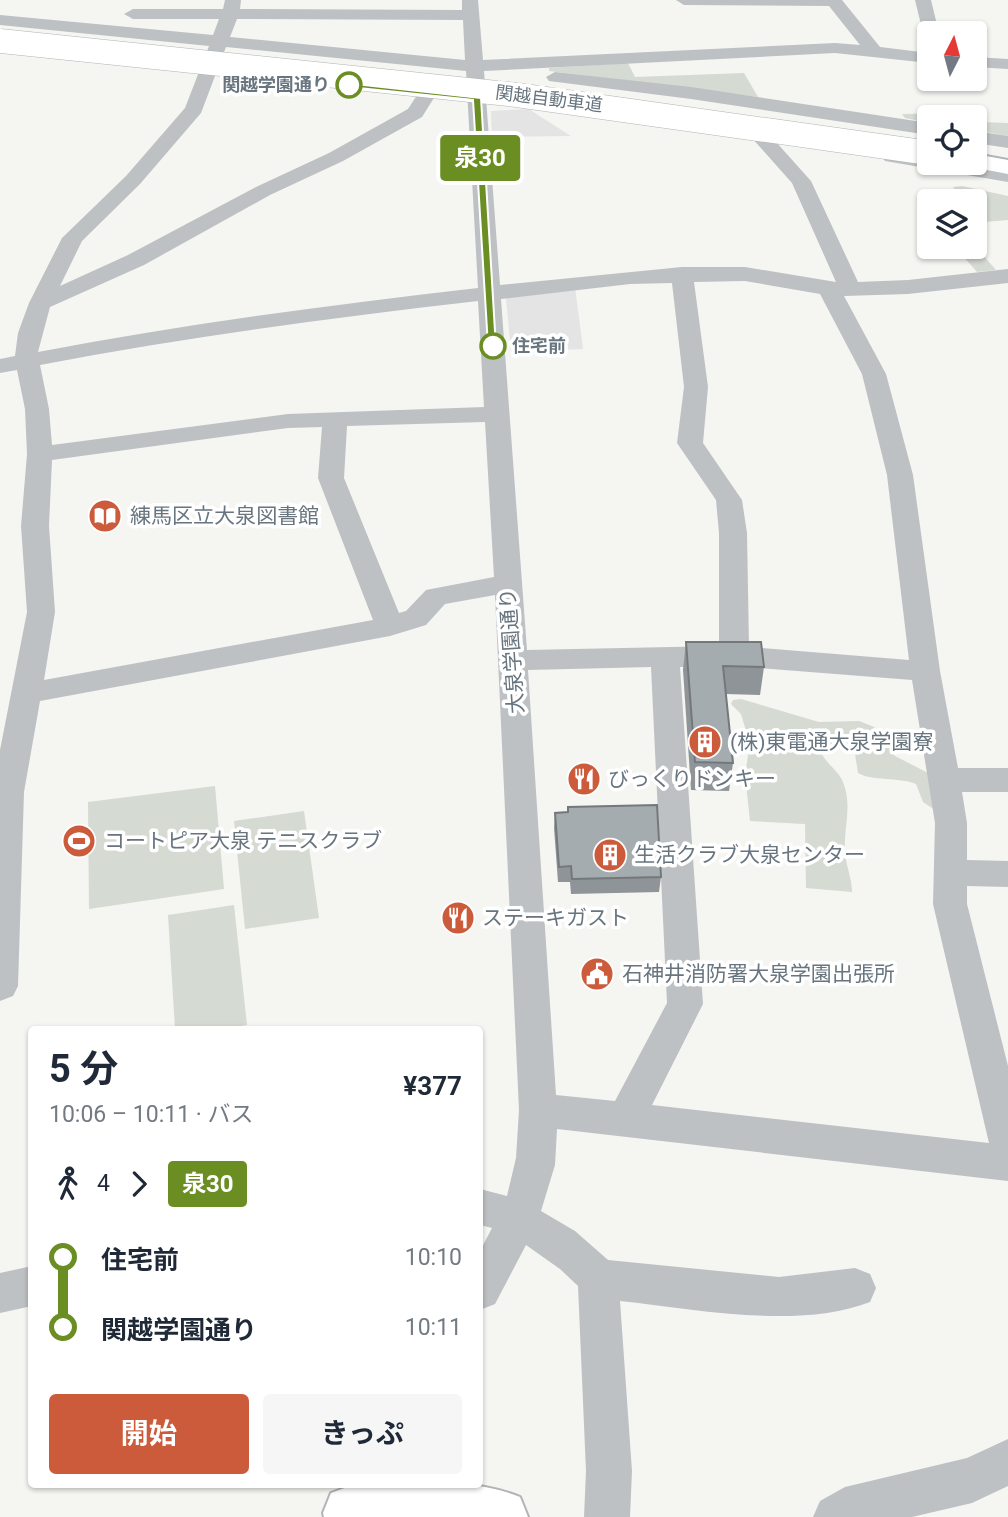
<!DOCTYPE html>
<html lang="ja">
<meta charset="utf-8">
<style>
body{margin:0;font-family:Roboto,"Noto Sans JP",sans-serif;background:#f6f6f7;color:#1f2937;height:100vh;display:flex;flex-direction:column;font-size:26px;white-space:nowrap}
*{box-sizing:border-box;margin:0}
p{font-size:23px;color:#747a83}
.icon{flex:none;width:38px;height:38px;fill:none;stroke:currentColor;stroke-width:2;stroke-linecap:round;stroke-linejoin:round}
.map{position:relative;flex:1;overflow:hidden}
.drawer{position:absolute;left:28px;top:1026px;width:455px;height:462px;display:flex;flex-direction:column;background:#fff;border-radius:7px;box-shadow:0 2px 5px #0004}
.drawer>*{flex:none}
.badge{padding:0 14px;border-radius:5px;font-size:24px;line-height:46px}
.needle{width:46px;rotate:6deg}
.buttons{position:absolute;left:917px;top:21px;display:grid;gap:14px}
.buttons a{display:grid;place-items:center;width:70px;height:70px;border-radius:7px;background:#fff;box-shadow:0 2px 5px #0004;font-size:35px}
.map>.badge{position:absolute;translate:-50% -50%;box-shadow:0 0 0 4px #fff}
.legs{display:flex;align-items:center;gap:10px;height:77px;padding:0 21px;font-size:23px}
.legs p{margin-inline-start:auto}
.headline{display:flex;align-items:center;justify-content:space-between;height:119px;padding:0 21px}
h1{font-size:38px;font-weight:700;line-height:52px}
.cta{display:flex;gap:14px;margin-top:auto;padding:14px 21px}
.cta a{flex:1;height:80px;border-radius:7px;background:#cc5b3b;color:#fff;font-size:28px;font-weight:700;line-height:80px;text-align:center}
.cta a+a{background:#f6f6f7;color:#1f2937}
ul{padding:0 21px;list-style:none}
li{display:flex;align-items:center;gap:24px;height:70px;font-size:26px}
li i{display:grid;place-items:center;width:10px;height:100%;margin:0 9px;background:currentColor}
li i::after{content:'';width:18px;height:18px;margin:-9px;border:5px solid;border-radius:50%;background:#fff}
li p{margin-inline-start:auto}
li:first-child i{background:linear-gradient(#0000 50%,currentColor 0)}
li:last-child i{background:linear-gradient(currentColor 50%,#0000 0)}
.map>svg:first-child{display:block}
.built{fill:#e3e4e3}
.green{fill:#d5dad2}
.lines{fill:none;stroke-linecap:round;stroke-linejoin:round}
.major-casing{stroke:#b1b5b8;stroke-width:4}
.highway-casing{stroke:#b1b4b6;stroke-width:4}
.minor{fill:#bdc1c3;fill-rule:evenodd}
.major{fill:#fff;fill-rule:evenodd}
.highway{fill:#fff;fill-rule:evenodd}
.highway-bridge-casing{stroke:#b1b4b6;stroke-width:25;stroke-linecap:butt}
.highway-bridge{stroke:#fff;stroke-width:24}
.wall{fill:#8e9497}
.building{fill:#a5acb0;stroke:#74787b;stroke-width:2}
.line-1{fill:#6b8e23;stroke:#fff;stroke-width:2}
.stop-1-dot{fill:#fff;stroke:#6b8e23;stroke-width:3.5}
.labels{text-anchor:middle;stroke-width:7;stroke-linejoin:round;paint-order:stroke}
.far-stop-label{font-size:18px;font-weight:bold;fill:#68757f;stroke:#fff;text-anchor:end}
.far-street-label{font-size:18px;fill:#68757f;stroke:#fff}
.poi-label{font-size:21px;fill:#68757f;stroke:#fff;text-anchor:start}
.street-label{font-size:21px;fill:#68757f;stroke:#fff}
</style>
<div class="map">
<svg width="1008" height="1517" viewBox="0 0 1008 1517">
<rect width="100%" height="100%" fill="#f5f5f2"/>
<g class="built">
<path d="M 529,109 L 541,117 L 571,136 L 492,137 L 491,111 Z"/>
<path d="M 575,287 L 583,349 L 511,352 L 506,298 L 511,295 Z"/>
</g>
<g class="green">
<path d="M 628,63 L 635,77 L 744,73 L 758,97 L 549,71 L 549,68 Z"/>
<path d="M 972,113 L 980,122 L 1008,123 L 1008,136 L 975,130 L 975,117 L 929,117 L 929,123 L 905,118 L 902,114 Z"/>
<path d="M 962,186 L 1008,196 L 1008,220 L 984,222 L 975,212 L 975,201 L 965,201 L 953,187 Z"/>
<path d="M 975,246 L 996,270 L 977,272 L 955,247 Z"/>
<path d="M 741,699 L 819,722 L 859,721 L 874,727 L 895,756 L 930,774 L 935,810 L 923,802 L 916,784 C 899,777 871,781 858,773 L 854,747 L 840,743 L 820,746 C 820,760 838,769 843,782 C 853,808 843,828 845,853 C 846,866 852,878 852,892 L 806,888 L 805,824 L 750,821 L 745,774 L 750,744 L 741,714 L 731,704 L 733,700 Z"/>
<path d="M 215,786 L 224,889 L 89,909 L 88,802 Z"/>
<path d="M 304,811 L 319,918 L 245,929 L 234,821 Z"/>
<path d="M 234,905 L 247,1025 L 221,1029 L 175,1029 L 168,915 Z"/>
</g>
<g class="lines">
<defs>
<path id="major" d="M 355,1484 C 409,1484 469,1476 520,1497 L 528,1517 L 324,1517 L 323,1513 L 331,1493 Z"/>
<path id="highway" d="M 975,154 L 1008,160 L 1008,174 L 966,166 L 964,163 L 975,163 Z"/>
</defs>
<use href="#major" class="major-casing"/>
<use href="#highway" class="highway-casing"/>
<g class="minor">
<path d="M 225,0 L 241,0 L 240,9 L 462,10 L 462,0 L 478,0 L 483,60 L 835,43 L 860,45 L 829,6 L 684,5 L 676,0 L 842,0 L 880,47 L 929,53 L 929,63 L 835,53 L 484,71 L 500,285 L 682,267 L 745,267 L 836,282 L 792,183 L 751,137 L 761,131 L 768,133 L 811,181 L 858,282 L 908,280 L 1008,269 L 1008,283 L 908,294 L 844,296 L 886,374 L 913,475 L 940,671 L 958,768 L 1008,768 L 1008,792 L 962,792 L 967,823 L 967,860 L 1008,861 L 1008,887 L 967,886 L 967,904 L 1008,1066 L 1008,1181 L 557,1129 L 555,1165 L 541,1211 L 575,1231 L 608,1260 L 779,1277 L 855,1268 L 870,1274 L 876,1288 L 870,1302 C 799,1330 695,1309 620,1301 L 632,1471 L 630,1517 L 584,1517 L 586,1471 L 578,1286 L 560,1269 L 526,1245 L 495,1304 L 480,1310 L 480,1251 L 492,1228 L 480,1225 L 480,1189 L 507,1196 L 516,1158 L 519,1110 L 495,595 L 445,604 L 426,625 L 390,636 L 40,701 L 24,792 L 18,986 L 13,996 L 0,1001 L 0,750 L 27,612 L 21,526 L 27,454 L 25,409 L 17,370 L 0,373 L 0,359 L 15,356 L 18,333 L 29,303 L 62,238 L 126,176 L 185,108 L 209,46 L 0,25 L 0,15 L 213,35 L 219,19 L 133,19 L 124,14 L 133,9 L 223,9 ZM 237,19 L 463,20 L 465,60 L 230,37 ZM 226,47 L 466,71 L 478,288 C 330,305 184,324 38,352 L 50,307 L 144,265 L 270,195 L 343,161 L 422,117 L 437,93 L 428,87 L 421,89 L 408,109 L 329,153 L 256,187 L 128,255 L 60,286 L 82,241 L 140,184 L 201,113 ZM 745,281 L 820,294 L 862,374 L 887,475 L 909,660 L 749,647 L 747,533 L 742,500 L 703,443 L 708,387 L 694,282 ZM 672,283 L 684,387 L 677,443 L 716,500 L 719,533 L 719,646 L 527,650 L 501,299 L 630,284 ZM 478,301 L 484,407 L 288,414 L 52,445 L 49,409 L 40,365 C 186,337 331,318 478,301 ZM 485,422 L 494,577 L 426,590 L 406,611 L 399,613 L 344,478 L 347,426 ZM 322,427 L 318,478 L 373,620 L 44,680 L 55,612 L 49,526 L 52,460 L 288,428 ZM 734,666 L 912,680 L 935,823 L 933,904 L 989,1143 L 652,1105 L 703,1004 L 680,667 ZM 651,667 L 667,1003 L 615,1101 L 556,1095 L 528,670 Z"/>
<path d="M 915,0 L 931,0 L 939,33 L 929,33 L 929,38 L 924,37 Z"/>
<path d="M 975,57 L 1008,59 L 1008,69 L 975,67 Z"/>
<path d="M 555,72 L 691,87 L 929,123 L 929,135 L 691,99 L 549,81 L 546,77 Z"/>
<path d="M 975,131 L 1008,136 L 1008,148 L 975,143 Z"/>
<path d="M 892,151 L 929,157 L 929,163 L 964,163 L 1008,170 L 1008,182 L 885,161 L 882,157 L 885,153 Z"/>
<path d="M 32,1266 L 32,1306 L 0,1313 L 0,1273 Z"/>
<path d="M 1008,1439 L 1008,1486 L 972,1503 L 912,1517 L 813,1517 L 820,1501 L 845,1487 L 967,1458 Z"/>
</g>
<use href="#major" class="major"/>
<use href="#highway" class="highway"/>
<defs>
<path id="highway-bridge" d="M 0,41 L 517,95 L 929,153"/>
</defs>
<use href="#highway-bridge" class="highway-bridge-casing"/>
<use href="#highway-bridge" class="highway-bridge"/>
</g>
<g class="wall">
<path d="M 686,642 L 764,667 L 760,695 L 726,694 L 733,763 L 729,791 L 691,790 L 683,670 Z"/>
<path d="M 555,813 L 661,877 L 659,892 L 571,894 L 570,882 L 558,882 L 554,828 Z"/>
</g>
<g class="building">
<path d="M 686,642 L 761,642 L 764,667 L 723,666 L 733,763 L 695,762 Z"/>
<path d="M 657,805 L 661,877 L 572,879 L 571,866 L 559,867 L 555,813 L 568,812 L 568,807 Z"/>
</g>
<path class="line-1" d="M 346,83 L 481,98 L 496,348 L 488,346 L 473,100 L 349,87 Z"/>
<defs>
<symbol id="library-disc" viewBox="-11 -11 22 22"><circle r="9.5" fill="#cc5b3b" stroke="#fff"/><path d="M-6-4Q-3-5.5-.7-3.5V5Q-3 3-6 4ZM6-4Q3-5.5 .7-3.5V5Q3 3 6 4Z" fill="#fff"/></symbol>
<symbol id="building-disc" viewBox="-11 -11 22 22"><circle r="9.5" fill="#cc5b3b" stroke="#fff"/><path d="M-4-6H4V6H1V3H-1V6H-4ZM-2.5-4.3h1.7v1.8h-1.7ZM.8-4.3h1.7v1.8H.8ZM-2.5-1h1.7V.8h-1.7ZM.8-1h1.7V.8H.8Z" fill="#fff"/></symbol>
<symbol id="restaurant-disc" viewBox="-11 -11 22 22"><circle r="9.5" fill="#cc5b3b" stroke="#fff"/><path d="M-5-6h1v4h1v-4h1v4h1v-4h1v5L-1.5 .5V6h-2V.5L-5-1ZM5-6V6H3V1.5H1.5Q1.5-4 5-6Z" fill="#fff"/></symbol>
<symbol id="stadium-disc" viewBox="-11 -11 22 22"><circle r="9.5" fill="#cc5b3b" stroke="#fff"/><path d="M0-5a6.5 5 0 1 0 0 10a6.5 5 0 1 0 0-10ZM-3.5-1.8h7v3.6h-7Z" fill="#fff"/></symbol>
<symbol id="civic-disc" viewBox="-11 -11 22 22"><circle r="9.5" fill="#cc5b3b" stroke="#fff"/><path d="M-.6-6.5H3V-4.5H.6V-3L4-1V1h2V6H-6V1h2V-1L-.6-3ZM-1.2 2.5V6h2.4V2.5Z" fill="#fff"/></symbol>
</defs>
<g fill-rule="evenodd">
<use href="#library-disc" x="86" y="497" width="38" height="38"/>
<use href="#building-disc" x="686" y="723" width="38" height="38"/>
<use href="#restaurant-disc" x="565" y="760" width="38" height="38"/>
<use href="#stadium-disc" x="60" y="822" width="38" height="38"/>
<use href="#building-disc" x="591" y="836" width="38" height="38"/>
<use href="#restaurant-disc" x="439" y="899" width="38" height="38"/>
<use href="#civic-disc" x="578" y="955" width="38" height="38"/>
</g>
<g class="stop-1-dot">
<circle cx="349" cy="85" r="12"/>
<circle cx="493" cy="346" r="12"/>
</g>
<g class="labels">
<g class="far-stop-label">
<text x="330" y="91">関越学園通り</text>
<text x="512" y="352" text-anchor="start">住宅前</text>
</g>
<g class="far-street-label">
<text transform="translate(549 99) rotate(7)" y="6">関越自動車道</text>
</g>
<g class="poi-label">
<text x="130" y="523">練馬区立大泉図書館</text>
<text x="730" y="749">(株)東電通大泉学園寮</text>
<text x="608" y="786">びっくりドンキー</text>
<text x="104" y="848">コートピア大泉 テニスクラブ</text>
<text x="634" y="862">生活クラブ大泉センター</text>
<text x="482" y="925">ステーキガスト</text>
<text x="622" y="981">石神井消防署大泉学園出張所</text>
</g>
<g class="street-label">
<text transform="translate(512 651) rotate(-94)" y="7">大泉学園通り</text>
</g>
</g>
</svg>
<div class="buttons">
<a><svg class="needle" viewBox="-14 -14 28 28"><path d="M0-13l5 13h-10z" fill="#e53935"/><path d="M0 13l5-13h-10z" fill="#747a83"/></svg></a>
<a><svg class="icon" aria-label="locate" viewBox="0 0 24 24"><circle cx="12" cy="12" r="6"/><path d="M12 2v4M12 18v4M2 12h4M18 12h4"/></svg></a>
<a><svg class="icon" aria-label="layers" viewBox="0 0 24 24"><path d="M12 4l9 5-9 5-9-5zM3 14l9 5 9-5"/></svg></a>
</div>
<b class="badge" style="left:480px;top:158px;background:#6b8e23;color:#fff">泉30</b>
<section class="drawer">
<div class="headline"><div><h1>5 分</h1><p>10:06 – 10:11 · バス</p></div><b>¥377</b></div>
<div class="legs"><svg class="icon" aria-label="walk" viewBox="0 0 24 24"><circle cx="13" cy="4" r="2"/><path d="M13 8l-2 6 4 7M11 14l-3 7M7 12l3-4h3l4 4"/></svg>4<svg class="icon" aria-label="forward" viewBox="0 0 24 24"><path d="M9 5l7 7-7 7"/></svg><b class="badge" style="background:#6b8e23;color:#fff">泉30</b></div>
<ul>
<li><i style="color:#6b8e23"></i><b>住宅前</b><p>10:10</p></li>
<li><i style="color:#6b8e23"></i><b>関越学園通り</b><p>10:11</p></li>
</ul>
<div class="cta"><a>開始</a><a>きっぷ</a></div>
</section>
</div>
